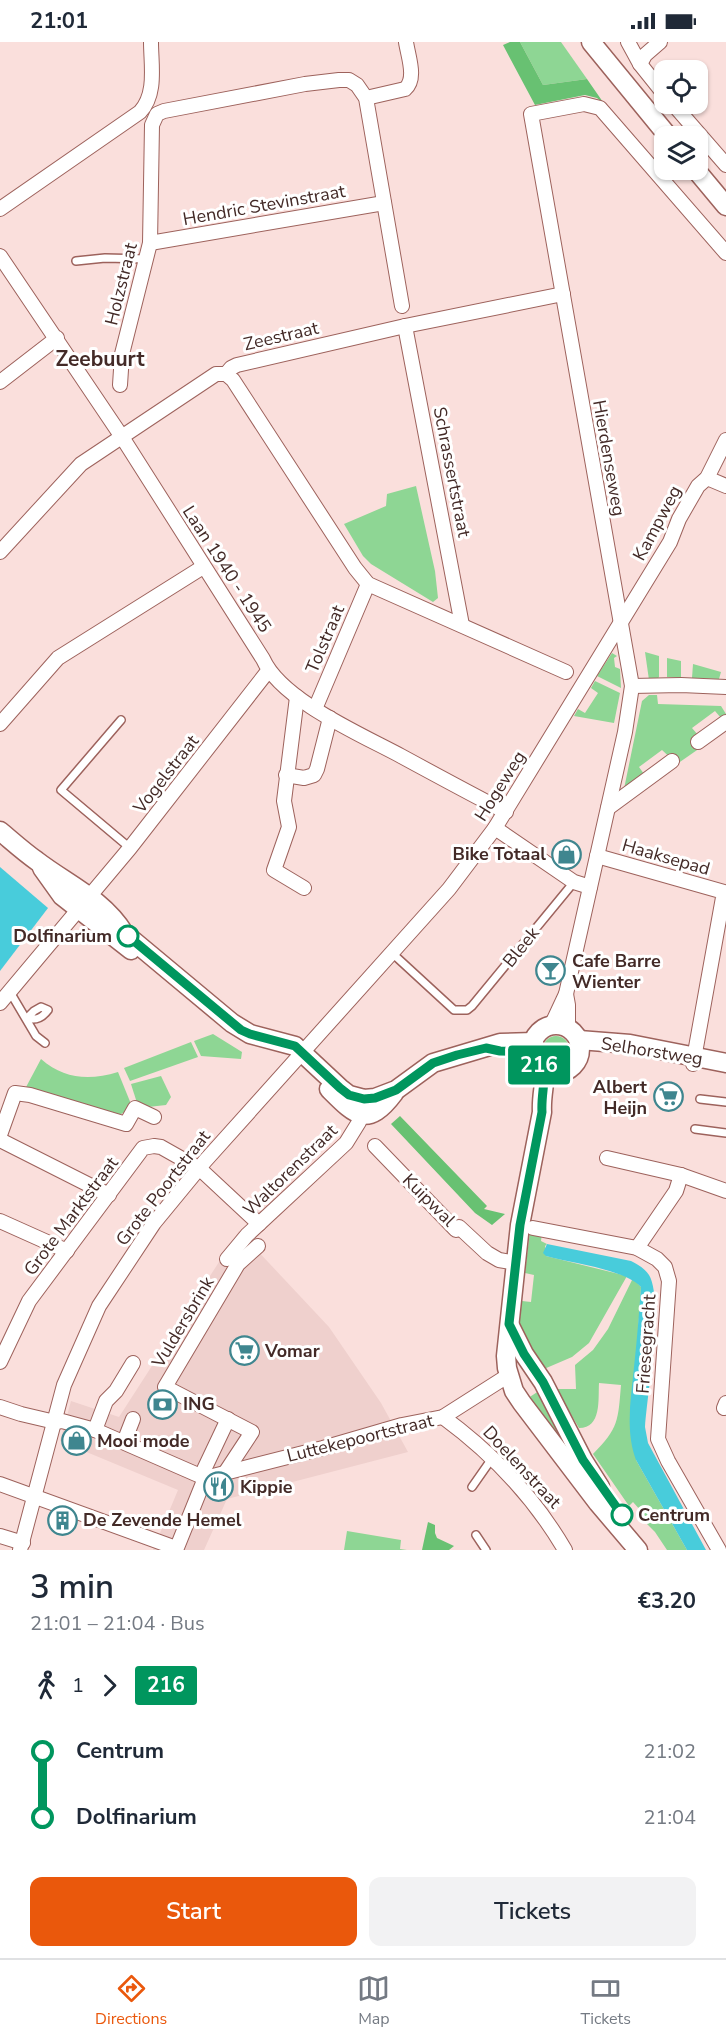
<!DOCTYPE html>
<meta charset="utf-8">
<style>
body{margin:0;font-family:"Nunito Sans",sans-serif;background:#f2f2f3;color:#1f2937;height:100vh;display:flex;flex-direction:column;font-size:22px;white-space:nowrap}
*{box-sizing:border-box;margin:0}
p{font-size:20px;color:#747a83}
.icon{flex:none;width:33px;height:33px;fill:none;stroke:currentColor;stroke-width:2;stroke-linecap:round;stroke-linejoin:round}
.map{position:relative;height:1508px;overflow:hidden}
.panel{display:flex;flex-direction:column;background:#fff;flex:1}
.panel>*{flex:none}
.badge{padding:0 12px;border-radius:4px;font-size:21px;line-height:39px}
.tools{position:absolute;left:654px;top:18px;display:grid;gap:12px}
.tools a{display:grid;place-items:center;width:54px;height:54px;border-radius:12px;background:#fff;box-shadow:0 2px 4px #0004;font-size:30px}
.map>.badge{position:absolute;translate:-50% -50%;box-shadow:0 0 0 3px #fff}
.legs{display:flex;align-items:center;gap:9px;height:66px;padding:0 30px;font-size:20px}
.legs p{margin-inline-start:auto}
.headline{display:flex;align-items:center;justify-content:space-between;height:102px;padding:0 30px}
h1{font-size:33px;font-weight:600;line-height:45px}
.cta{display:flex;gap:12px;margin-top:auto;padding:12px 30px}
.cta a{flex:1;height:69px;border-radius:12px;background:#ea580c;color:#fff;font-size:24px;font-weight:600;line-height:69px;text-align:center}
.cta a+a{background:#f2f2f3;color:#1f2937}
ul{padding:0 30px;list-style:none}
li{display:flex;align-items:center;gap:21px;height:66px;font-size:22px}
li i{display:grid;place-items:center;width:9px;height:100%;margin:0 8px;background:currentColor}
li i::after{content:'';width:15px;height:15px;margin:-8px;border:4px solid;border-radius:50%;background:#fff}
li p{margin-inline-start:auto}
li:first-child i{background:linear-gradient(#0000 50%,currentColor 0)}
li:last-child i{background:linear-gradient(currentColor 50%,#0000 0)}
.status{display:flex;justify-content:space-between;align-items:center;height:42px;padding:0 30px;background:#fff;direction:ltr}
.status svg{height:16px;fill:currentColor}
.dock{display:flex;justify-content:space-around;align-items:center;height:84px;border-top:2px solid #e0e1e3;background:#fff;font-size:16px;color:#747a83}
.dock a{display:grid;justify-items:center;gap:3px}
.dock .active{color:#ea580c}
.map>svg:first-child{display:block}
.built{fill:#efd0cd}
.green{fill:#8ed694}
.forest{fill:#68c172}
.water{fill:#48ccdb}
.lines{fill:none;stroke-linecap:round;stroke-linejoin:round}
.lane-casing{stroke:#9d625c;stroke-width:10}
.street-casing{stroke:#9d625c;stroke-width:16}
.secondary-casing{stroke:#9d625c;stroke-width:21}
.lane{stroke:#fff;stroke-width:7}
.street{stroke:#fff;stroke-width:14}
.secondary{stroke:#fff;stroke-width:18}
.line-1-casing{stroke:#fff;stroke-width:14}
.line-1{stroke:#00965e;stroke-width:9}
.stop-1-dot{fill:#fff;stroke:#00965e;stroke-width:3}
.labels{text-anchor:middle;stroke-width:6;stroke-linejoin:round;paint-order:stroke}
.street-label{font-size:18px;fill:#432a27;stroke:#fff}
.poi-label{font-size:18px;font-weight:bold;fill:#432a27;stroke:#fff;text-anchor:start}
.stop-label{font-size:18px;font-weight:bold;fill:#432a27;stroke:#fff;text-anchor:end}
.quarter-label{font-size:21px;font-weight:bold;fill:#432a27;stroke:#fff}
</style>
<div class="status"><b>21:01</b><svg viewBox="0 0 49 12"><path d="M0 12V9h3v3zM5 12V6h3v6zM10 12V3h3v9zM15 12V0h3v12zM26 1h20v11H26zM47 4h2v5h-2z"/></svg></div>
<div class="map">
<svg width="726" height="1508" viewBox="0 0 726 1508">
<rect width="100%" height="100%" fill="#fadfdc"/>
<path class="built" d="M 239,1189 L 329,1285 L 381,1361 L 408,1410 L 227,1457 L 204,1508 L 153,1508 L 178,1448 L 60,1399 L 71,1359 L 119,1375 Z"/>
<g class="green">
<path d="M 520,0 L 561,0 L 587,37 L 543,43 Z"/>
<path d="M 416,444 L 435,529 L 438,556 L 433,560 L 371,522 L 363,514 L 344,482 L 386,464 L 387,452 Z"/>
<path d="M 645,610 L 659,614 L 659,635 L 656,639 L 649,638 Z"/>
<path d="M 612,611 L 617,614 L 614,616 L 615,625 L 620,627 L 621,646 L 597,634 Z"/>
<path d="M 667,616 L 681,619 L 681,636 L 667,635 Z"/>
<path d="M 693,622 L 721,630 L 719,637 L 692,636 Z"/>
<path d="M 595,639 L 620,651 L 614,681 L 574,674 L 578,667 L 585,671 L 598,651 L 591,646 Z"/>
<path d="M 649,653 L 657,653 L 658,662 L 721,664 L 726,672 L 721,676 L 715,669 L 692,686 L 698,693 L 700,706 L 677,722 L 662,708 L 639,725 L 644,732 L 624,747 L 642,659 Z"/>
<path d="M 213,992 L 242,1010 L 241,1017 L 201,1014 L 194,999 Z"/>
<circle cx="556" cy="1007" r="13"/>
<path d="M 191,1000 L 198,1015 L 130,1039 L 124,1026 Z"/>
<path d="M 41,1017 C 64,1037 89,1039 118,1030 L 131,1062 L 129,1067 L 118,1074 L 25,1047 Z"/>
<path d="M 161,1034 L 171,1055 L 166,1063 L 148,1065 L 137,1061 L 131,1042 Z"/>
<path d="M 530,1189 L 542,1191 L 541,1199 L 547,1202 L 545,1204 L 546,1214 L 627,1234 L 589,1301 L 572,1315 L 544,1327 L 519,1283 L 522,1259 L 531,1260 L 534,1233 L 525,1231 Z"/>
<path d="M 633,1236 L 641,1245 L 638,1290 L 636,1418 L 687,1508 L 667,1508 L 655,1490 L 639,1474 L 641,1469 L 633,1460 L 629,1464 L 593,1412 C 619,1386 618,1378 621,1343 L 599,1341 C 598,1357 602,1386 579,1386 L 556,1347 L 576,1347 L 575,1323 L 593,1308 L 608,1287 Z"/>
<path d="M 542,1347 L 566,1396 L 562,1399 L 542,1373 L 525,1358 Z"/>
<path d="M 347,1489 L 401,1498 L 400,1507 L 407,1508 L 344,1508 Z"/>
</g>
<g class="forest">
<path d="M 510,0 L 520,0 L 543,43 L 587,37 L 605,63 L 597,56 L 585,53 L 535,63 L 503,3 Z"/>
<path d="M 400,1074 L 487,1164 L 484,1167 L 505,1172 L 492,1183 L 475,1171 L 391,1082 Z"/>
<path d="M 428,1480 L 435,1483 L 435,1491 L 437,1496 L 454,1504 L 449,1508 L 422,1508 Z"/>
</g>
<g class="water">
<path d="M 0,825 L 48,866 L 0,929 Z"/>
<path d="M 547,1202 L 631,1219 C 639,1223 644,1226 649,1233 C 664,1258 647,1352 645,1385 L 648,1401 L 706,1508 L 687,1508 L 636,1418 C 625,1388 631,1356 634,1325 C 637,1298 639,1271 641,1245 C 624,1227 571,1221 546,1214 L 543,1211 Z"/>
</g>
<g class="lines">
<defs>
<g id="lane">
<path d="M 76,219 L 105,216 L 146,217"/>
<path d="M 121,678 L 61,748 L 130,806"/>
<path d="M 392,911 L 454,968 L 467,968 L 472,964 L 574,840"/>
<path d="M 10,950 L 36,994 L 45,1001"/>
<path d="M 41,965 L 48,968 C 42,976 36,979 27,976 L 34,969 Z"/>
<path d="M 700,1057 L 726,1060"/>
<path d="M 695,1087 L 726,1091"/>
<path d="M 472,1445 L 493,1415"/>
<path d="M 476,1493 L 486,1508"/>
</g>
<g id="street">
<path d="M 628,0 L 640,22 L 664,52"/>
<path d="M 640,22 L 645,13 L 660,0"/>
<path d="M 366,56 L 405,47 C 417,37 408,14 406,0"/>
<path d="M 673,62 L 726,123"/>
<path d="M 0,167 L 140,70 C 157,52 151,23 151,0"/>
<path d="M 150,201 L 384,161"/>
<path d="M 0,214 L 122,395 L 263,617 C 281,658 362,693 401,714 C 436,733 471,752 506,770"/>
<path d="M 405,284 L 462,583"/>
<path d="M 226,332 L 233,338 L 355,526 L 368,542 L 566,630"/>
<path d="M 226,332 L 231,326 L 237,323 L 405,284 L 563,252"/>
<path d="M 0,340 L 57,296"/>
<path d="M 120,343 L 122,312 L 150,201 L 152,83 L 157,72 L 164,69 L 305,42 L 339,38 L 349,38 L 357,43 L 366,56 L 402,264"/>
<path d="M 707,436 L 726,444"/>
<path d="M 0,510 L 81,422 L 216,332 L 226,332"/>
<path d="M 632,644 L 681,643 L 726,645"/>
<path d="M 297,655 L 284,759 L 289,785 L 274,828 L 304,846"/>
<path d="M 315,667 L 368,542"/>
<path d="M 0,682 L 58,616 L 203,525"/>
<path d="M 698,700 L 726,680"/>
<path d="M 286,733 L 304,736 L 314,733 L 317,727 L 330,676"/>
<path d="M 608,766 L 672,719"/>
<path d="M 495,786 L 574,840 L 590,845"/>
<path d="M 597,814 L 724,850 L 693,1022"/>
<path d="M 566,952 L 568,963 L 568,986"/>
<path d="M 0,961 L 130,806 L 268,629"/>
<path d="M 551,984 L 566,952 L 625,690 L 632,644 L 531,72 L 584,62 L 600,66 L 726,211"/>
<path d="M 0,1093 L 15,1051 L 30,1053 L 126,1082 L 135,1066 L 154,1075"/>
<path d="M 0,1098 L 109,1153"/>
<path d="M 375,1104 L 456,1188 L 459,1185 L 487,1211 L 499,1218 L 516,1221"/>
<path d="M 607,1116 L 681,1133 L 726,1149"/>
<path d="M 0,1179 L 67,1209"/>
<path d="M 533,1186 L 637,1206 L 657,1217 L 665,1225 L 669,1239 L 658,1397 L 668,1419 L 719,1508"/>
<path d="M 637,1206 L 676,1149 L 681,1133"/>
<path d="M 227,1217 L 247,1193 L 346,1101 L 359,1080 L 363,1065"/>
<path d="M 0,1320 L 29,1259 L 143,1106 L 154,1104 L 161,1105 L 200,1127 L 259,1182"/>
<path d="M 0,1365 L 21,1372 L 55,1380 L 62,1379 L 95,1388 L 205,1436"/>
<path d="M 724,1366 L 726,1361"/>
<path d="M 443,1375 C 492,1411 534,1455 565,1508"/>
<path d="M 95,1388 L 106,1359 L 116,1349 L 133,1321"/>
<path d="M 124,1400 L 133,1377"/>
<path d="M 225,1431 L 252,1390 L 165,1345 L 238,1222 L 258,1204"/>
<path d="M 201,1434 L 228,1377"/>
<path d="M 205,1436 L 323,1406 L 402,1383 L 443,1375 L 509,1333"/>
<path d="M 0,1442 L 176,1506"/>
<path d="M 0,1494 L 23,1501"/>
<path d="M 20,1508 L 64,1343 L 99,1264 L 154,1181 L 205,1119 L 449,847 L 495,786 L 670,500 L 679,477 L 698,444 L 707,436 L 726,398"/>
<path d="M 176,1508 L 205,1436"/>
</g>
<g id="secondary">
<path d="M 591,0 L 668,94"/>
<path d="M 696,128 L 726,164"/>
<path d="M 0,789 C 12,799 24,810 37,819 C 67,842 103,857 124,891 L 232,981 L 250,992 L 295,1004 L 340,1046 L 349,1053 L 364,1057 L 375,1056 L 396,1048 L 433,1021 L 500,1001 L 534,1000"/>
<path d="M 42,826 L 62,854 L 131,908"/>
<circle cx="556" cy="1007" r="24"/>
<path d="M 579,998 L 630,1002 L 726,1021"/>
<path d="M 545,1028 C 545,1042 541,1055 542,1070 L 520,1183 L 506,1314 L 507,1326 L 514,1349 L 522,1361 L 598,1461 L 638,1508"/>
<path d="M 329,1047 C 355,1073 367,1087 394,1051"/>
<path d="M 510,1284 L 524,1312 L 543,1340 L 583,1418 L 600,1445"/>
</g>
</defs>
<use href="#lane" class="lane-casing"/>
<use href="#street" class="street-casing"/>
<use href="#secondary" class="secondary-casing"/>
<use href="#lane" class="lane"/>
<use href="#street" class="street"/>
<use href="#secondary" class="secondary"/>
</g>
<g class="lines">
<defs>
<path id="line-1" d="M 128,894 L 241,988 L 250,992 L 295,1004 L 340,1046 L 349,1053 L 364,1057 L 375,1056 L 396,1048 L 433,1021 L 457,1013 L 486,1006 L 500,1009 L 533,1010 L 536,1019 L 544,1028 C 545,1042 541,1055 542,1070 L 520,1183 L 509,1282 L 524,1312 L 543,1340 L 583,1418 L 622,1473"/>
</defs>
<use href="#line-1" class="line-1-casing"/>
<use href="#line-1" class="line-1"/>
</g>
<defs>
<symbol id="shop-ring" viewBox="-11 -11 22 22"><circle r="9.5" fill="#fff" stroke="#3f868f" stroke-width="1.5"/><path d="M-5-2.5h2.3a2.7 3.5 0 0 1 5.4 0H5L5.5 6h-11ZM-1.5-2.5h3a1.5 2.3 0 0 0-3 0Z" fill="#3f868f"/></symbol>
<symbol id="bar-ring" viewBox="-11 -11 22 22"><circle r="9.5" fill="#fff" stroke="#3f868f" stroke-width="1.5"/><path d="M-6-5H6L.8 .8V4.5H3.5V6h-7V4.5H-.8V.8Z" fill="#3f868f"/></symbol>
<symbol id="supermarket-ring" viewBox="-11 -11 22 22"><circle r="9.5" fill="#fff" stroke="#3f868f" stroke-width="1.5"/><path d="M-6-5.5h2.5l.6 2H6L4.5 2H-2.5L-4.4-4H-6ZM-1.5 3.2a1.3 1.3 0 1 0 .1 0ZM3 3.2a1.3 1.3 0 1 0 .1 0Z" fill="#3f868f"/></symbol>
<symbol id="bank-ring" viewBox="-11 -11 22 22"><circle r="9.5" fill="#fff" stroke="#3f868f" stroke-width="1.5"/><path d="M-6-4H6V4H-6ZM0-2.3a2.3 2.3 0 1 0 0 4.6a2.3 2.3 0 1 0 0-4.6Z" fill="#3f868f"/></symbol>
<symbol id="restaurant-ring" viewBox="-11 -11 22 22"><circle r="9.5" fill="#fff" stroke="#3f868f" stroke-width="1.5"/><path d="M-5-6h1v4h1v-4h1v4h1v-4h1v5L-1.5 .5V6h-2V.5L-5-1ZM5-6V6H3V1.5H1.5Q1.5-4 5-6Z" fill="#3f868f"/></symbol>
<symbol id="building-ring" viewBox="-11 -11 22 22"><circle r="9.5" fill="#fff" stroke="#3f868f" stroke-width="1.5"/><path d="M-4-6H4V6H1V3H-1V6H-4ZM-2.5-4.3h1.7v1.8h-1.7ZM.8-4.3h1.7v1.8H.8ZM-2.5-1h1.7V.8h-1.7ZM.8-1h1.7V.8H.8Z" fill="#3f868f"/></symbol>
</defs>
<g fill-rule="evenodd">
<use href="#shop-ring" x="550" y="796" width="33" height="33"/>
<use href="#bar-ring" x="534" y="912" width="33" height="33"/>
<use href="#supermarket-ring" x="652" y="1038" width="33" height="33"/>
<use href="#supermarket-ring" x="228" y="1292" width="33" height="33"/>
<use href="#bank-ring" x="146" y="1346" width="33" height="33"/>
<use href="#shop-ring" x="60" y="1382" width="33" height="33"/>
<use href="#restaurant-ring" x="202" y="1428" width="33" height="33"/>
<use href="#building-ring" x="46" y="1462" width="33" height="33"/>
</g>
<g class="stop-1-dot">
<circle cx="128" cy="894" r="10"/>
<circle cx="622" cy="1473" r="10"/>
</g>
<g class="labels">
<g class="street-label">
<text transform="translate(264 163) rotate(-10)" y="6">Hendric Stevinstraat</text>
<text transform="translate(121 242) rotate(-76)" y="6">Holzstraat</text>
<text transform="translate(281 294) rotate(-13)" y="6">Zeestraat</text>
<text transform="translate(609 416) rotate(80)" y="6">Hierdenseweg</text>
<text transform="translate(452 430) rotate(79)" y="6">Schrassertstraat</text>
<text transform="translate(657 481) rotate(-62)" y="6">Kampweg</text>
<text transform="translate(227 527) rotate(57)" y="6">Laan 1940 - 1945</text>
<text transform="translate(325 597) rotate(-67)" y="6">Tolstraat</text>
<text transform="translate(166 732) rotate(-52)" y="6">Vogelstraat</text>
<text transform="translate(500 744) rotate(-58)" y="6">Hogeweg</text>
<text transform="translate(666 815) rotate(16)" y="6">Haaksepad</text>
<text transform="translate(521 905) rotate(-51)" y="6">Bleek</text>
<text transform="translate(652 1009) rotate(9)" y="6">Selhorstweg</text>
<text transform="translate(290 1128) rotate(-44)" y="6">Waltorenstraat</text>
<text transform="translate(163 1146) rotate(-52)" y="6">Grote Poortstraat</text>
<text transform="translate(429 1158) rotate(45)" y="6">Kuipwal</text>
<text transform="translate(71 1174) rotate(-53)" y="6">Grote Marktstraat</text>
<text transform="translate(183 1280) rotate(-59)" y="6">Vuldersbrink</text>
<text transform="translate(646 1302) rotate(-86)" y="6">Friesegracht</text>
<text transform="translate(360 1396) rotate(-14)" y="6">Luttekepoortstraat</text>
<text transform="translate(522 1425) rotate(47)" y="6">Doelenstraat</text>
</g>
<g class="poi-label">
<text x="546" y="818" text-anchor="end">Bike Totaal</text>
<text x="572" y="925">Cafe Barre<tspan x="572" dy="21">Wienter</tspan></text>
<text x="647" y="1051" text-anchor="end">Albert<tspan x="647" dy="21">Heijn</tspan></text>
<text x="265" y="1315">Vomar</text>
<text x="183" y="1368">ING</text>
<text x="97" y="1405">Mooi mode</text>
<text x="240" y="1451">Kippie</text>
<text x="83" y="1484">De Zevende Hemel</text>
</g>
<g class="stop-label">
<text x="112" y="900">Dolfinarium</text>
<text x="638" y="1479" text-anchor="start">Centrum</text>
</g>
<g class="quarter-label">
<text x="100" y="324">Zeebuurt</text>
</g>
</g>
</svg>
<div class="tools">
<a><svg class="icon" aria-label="locate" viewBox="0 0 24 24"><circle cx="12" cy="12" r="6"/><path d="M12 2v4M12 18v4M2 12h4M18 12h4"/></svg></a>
<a><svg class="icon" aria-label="layers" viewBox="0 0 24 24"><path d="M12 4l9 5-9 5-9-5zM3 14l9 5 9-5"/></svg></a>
</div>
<b class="badge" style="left:539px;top:1023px;background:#00965e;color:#fff">216</b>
</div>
<section class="panel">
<div class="headline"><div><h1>3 min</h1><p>21:01 – 21:04 · Bus</p></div><b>€3.20</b></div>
<div class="legs"><svg class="icon" aria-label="walk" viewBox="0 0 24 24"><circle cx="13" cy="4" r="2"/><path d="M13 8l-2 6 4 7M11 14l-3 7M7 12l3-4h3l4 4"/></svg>1<svg class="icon" aria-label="forward" viewBox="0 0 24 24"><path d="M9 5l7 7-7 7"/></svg><b class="badge" style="background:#00965e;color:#fff">216</b></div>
<ul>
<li><i style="color:#00965e"></i><b>Centrum</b><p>21:02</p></li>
<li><i style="color:#00965e"></i><b>Dolfinarium</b><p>21:04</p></li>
</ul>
<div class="cta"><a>Start</a><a>Tickets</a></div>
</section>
<nav class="dock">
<a class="active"><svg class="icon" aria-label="directions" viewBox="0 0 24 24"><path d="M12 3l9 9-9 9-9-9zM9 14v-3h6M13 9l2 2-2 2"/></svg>Directions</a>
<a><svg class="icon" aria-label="map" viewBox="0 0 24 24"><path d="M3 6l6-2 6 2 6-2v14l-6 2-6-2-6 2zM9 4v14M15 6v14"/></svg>Map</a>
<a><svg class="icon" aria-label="tickets" viewBox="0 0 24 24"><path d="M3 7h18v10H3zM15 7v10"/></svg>Tickets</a>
</nav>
